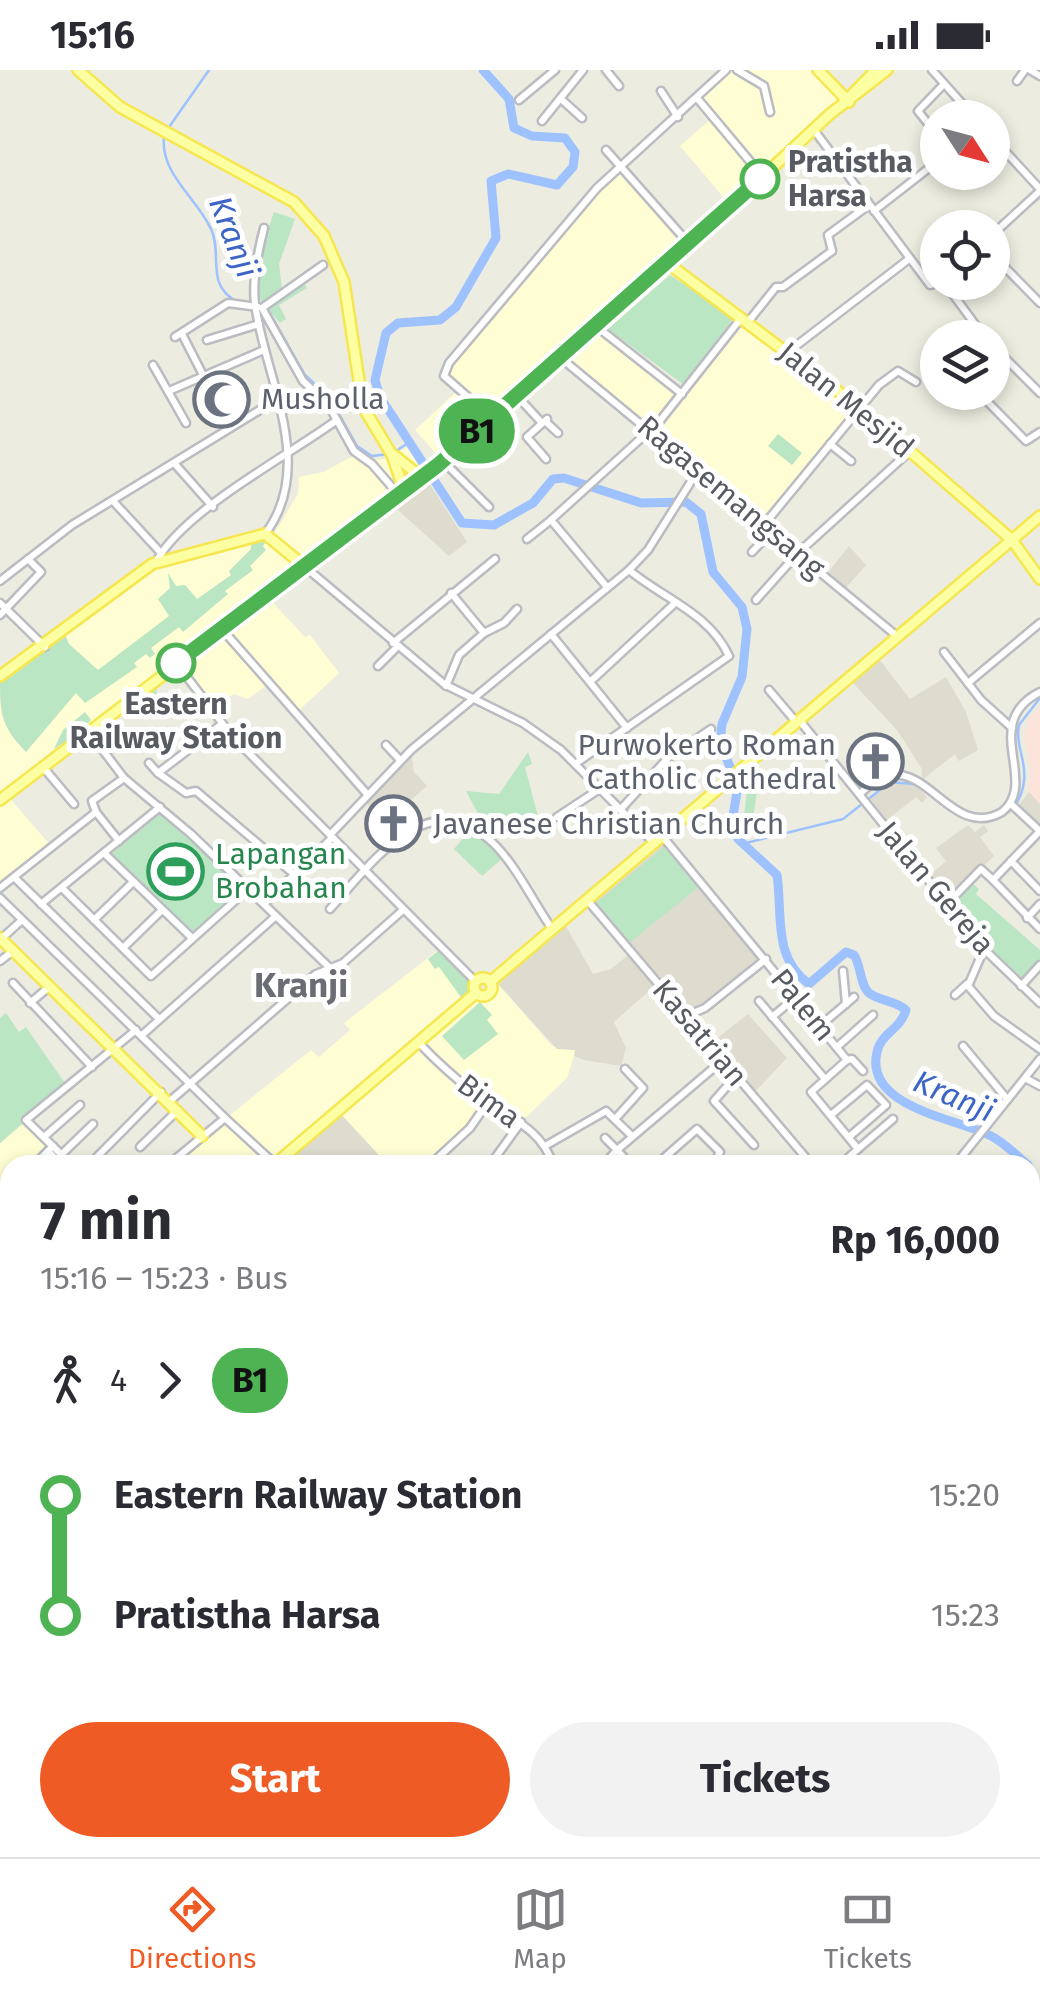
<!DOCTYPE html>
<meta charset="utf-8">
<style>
body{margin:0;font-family:"Fira Sans",sans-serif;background:#f2f2f3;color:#2b2b33;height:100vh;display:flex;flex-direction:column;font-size:38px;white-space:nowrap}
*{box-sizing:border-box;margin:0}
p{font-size:32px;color:#7c7c81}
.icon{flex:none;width:55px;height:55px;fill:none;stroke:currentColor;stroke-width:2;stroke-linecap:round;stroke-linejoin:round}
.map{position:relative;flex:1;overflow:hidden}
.side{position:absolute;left:0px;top:1085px;width:1040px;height:702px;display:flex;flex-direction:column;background:#fff;border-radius:30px 30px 0 0;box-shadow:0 5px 15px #0003}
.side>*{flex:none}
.badge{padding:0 20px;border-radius:32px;font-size:35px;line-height:65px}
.needle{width:65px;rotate:126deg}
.fabs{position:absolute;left:920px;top:30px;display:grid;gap:20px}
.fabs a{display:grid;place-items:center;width:90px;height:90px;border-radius:50%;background:#fff;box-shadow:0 5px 15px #0003;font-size:50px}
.map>.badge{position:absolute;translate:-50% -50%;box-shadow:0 0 0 5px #fff}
.legs{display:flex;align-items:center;gap:15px;height:110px;padding:0 40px;font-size:32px}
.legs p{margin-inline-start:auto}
.summary{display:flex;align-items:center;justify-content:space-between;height:170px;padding:0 40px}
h1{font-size:55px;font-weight:700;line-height:75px}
.primary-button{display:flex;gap:20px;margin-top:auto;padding:20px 40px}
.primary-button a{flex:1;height:115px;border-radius:60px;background:#ee5b24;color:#fff;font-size:40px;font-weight:700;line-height:115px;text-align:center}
.primary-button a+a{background:#f2f2f3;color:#2b2b33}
ul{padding:0 40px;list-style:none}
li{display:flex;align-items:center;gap:35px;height:120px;font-size:38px}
li i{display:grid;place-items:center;width:15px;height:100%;margin:0 12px;background:currentColor}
li i::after{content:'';width:25px;height:25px;margin:-12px;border:8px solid;border-radius:50%;background:#fff}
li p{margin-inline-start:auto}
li:first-child i{background:linear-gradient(#0000 50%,currentColor 0)}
li:last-child i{background:linear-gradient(currentColor 50%,#0000 0)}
.status{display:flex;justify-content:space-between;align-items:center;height:70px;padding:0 50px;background:#fff;direction:ltr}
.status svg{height:28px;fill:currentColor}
.menu{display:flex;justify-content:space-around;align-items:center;height:140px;border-top:2px solid #e1e1e2;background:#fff;font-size:28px;color:#7c7c81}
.menu a{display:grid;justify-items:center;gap:5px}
.menu .active{color:#ee5b24}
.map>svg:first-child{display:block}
.commercial{fill:#fffdd3}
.education{fill:#dddccf}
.medical{fill:#fce4da}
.green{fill:#bbe6c3}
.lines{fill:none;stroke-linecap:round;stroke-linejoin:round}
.stream{stroke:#9dc2ff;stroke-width:2.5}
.river{stroke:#9dc2ff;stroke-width:9}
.minor-casing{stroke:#bbbcc2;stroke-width:11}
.major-casing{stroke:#f6e750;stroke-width:14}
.minor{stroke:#fff;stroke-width:6}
.major{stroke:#fcffa2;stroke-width:9}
.line-1-casing{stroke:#fff;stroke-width:22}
.line-1{stroke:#4db353;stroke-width:15}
.stop-1-dot{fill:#fff;stroke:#4db353;stroke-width:5}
.labels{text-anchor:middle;stroke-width:10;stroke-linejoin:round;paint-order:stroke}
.stop-label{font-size:30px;font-weight:bold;fill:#595b62;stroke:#fff;text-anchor:start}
.worship-label{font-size:30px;fill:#5b616d;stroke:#fff;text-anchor:start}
.street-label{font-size:30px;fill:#595b62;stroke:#fff}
.leisure-label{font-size:30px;fill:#27864d;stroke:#fff;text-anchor:start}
.water-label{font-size:32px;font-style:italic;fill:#3d65c6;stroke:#fff}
.quarter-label{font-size:35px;font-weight:bold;fill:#6a6d74;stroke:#fff}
</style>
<div class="status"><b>15:16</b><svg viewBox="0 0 49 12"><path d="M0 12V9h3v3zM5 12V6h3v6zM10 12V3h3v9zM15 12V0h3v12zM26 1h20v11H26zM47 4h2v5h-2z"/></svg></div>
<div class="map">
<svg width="1040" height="1787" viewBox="0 0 1040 1787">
<rect width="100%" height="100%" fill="#edece0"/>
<g class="commercial">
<path d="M 727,0 L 814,0 L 844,32 L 730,135 L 680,76 L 711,49 L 696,30 Z"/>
<path d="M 620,98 L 690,175 L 677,187 L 674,198 L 597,255 L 683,322 L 742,247 L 857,338 L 763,455 L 562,289 L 438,395 L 436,384 L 415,360 L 457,321 L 443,304 L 597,118 Z"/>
<path d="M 407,377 L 424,405 L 265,524 L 305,567 L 310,565 L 339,603 L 293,646 L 267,615 L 248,629 L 234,624 L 209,639 L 177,594 L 7,725 L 52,777 L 0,817 L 0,606 L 159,491 L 272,467 L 298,424 L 299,407 L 323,402 L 359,383 L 373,390 L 386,389 Z"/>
<path d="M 442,877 L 476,912 L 477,924 L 486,926 L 492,916 L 499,915 L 552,976 L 576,980 L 567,1008 L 521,1052 L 488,1032 L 470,1058 L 430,1095 L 168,1095 L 311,980 L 319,987 L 350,960 L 344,953 Z"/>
<path d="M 23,1051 L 46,1071 L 62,1095 L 10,1095 L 10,1223 L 0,1214 L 0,1074 Z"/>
<path d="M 349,1778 L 649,1778 L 659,1787 L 341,1787 Z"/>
</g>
<g class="education">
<path d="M 424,405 L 467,472 L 449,486 L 389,432 Z"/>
<path d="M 849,476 L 866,495 L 844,520 L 826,505 Z"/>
<path d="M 879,589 L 910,629 L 946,607 L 966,642 L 978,680 L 959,691 L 955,684 L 922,710 L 922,699 L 897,660 L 852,612 Z"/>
<path d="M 411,681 L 414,702 L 427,716 L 385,752 L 364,730 Z"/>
<path d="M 894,713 L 915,714 L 927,727 L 922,733 L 916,727 L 887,750 L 870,728 Z"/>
<path d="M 1029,722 L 1040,733 L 1040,758 L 1018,736 Z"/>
<path d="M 968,755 L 975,762 L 984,755 L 988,761 L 980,767 L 994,786 L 948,830 L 930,805 L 946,791 L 936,778 Z"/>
<path d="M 663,768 L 766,889 L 705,938 L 686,946 L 657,914 L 614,952 L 626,978 L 621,996 L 584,990 L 574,986 L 575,980 L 557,979 L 499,915 L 502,903 L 563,851 L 593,904 L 611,899 L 631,883 L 588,831 Z"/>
<path d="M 748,944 L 787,988 L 752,1025 L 710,974 Z"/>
<path d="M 338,1041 L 388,1095 L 277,1095 Z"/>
</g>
<path class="medical" d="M 1040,636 L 1040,734 L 1028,720 L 1031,705 L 1024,666 L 1029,648 Z"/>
<g class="green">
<path d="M 274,142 L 295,149 L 279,194 L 282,219 L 302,208 L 307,218 L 279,235 L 286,249 L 280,253 C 274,245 263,235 260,229 C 251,213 268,158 274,142 Z"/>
<path d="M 670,205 L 734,247 L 684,315 L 608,259 Z"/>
<path d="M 778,364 L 802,383 L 792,395 L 768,376 Z"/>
<path d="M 251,466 L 269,468 L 263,476 L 266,480 L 250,496 L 253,500 L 225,521 L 228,524 L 183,562 L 179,557 L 151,578 L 155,584 L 150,588 L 146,584 L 134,593 L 137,597 L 85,633 L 76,623 L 26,682 C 0,655 0,643 0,606 L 64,562 L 69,574 L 98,600 L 169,546 L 158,529 L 170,518 L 168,503 L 176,516 L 185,515 L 197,529 L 231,505 L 229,501 L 251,479 Z"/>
<path d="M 157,614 L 156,629 L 136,645 L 121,642 Z"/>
<path d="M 85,642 L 91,650 L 80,663 L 54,679 L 63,660 Z"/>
<path d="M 528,682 L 532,694 L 525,697 L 540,754 L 490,768 L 474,757 L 483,753 L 466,721 L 499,724 Z"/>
<path d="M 747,720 L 757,722 L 753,748 L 761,762 L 752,764 L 743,755 Z"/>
<path d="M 160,740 L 243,818 L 193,863 L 110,786 Z"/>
<path d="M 471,759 L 502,783 L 503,788 L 482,806 L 454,779 Z"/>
<path d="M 666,775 L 701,815 L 629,873 L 596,833 Z"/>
<path d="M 971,812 L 979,819 L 976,824 L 1040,880 L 1040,893 L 1023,910 L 987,877 L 951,833 Z"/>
<path d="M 438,881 L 469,910 L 472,920 L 463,930 L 439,897 L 435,899 L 428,889 Z"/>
<path d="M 480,932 L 492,945 L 487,950 L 498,964 L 464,990 L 442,966 Z"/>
<path d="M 6,943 L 19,962 L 26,957 L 67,1016 L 0,1073 L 0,948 Z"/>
</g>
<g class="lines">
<g class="stream">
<path d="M 167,60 L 209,0"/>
<path d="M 164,67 C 160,104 197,128 211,159 C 223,185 205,214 236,231"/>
<path d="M 258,234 L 267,238 L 305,305 L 330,328 L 357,376 L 372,386 L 389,384"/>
<path d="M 396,381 L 411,371"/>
<path d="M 944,736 C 973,760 1019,755 1024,711 C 1027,692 1015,675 1019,655 L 1040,628"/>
<path d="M 742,774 L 843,749 L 890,712 L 914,714"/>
<path d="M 0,1595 L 10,1597"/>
<path d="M 326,1778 L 340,1786"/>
</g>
<path class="river" d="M 483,0 L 509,29 L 514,58 L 532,66 L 565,68 L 575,82 L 573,97 L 557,115 L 508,104 L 491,111 L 496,168 L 456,237 L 440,250 L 398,253 L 386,263 L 375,310 L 380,327 L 462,453 L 494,455 L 533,433 L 553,409 L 564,408 L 641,433 L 686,432 L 701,444 L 713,502 L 742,537 L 747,559 L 742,607 L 722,654 L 720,673 L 738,716 L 732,752 L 738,769 L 777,805 C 783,844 772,887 809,914 L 846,882 L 854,885 C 861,895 860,915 869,923 C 879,931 895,930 906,940 C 900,960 881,963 877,982 C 864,1038 957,1048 991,1066 C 1005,1073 1016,1085 1028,1095"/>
<defs>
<g id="minor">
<path d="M 606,0 L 619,16"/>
<path d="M 737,0 L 764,16 L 770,42"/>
<path d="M 932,0 L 975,48"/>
<path d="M 1030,0 L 1040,6"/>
<path d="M 1017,11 L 1025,0"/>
<path d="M 661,21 L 678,47"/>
<path d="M 697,28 L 763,107"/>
<path d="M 561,29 L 582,48"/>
<path d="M 519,30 L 555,0"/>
<path d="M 542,51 L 583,0"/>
<path d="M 814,60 L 930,215 L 941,212"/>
<path d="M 938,66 L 918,41 L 944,14"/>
<path d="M 992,67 L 1040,119"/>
<path d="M 606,80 L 690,175"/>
<path d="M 874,141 L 938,91"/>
<path d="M 264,158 C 258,181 252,210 255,234 C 265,308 317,396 265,464"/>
<path d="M 992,165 L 1040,121"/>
<path d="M 992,184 L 1040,233"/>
<path d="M 323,195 L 262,238 L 303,311 L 328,334 L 354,381 L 372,394 L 398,424"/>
<path d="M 944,212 L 985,268"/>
<path d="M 748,252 L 776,217 L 783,217 L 832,181 L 828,165 L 869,135"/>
<path d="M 596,256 L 682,324"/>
<path d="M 182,264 L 229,356"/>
<path d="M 175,267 L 228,233 L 258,237"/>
<path d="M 207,270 L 259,254"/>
<path d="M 992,275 L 1040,323"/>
<path d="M 788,282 L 909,189"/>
<path d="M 562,289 L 898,567"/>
<path d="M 153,295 L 186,353"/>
<path d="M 169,321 L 264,280"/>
<path d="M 978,322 L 1026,371 L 1040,362"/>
<path d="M 518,327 L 542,353"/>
<path d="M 492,348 L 444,306 L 449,293 L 597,118 L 726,0"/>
<path d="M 545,351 L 558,363"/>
<path d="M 830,374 L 851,391"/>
<path d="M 546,389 L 527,367 L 547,349"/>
<path d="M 443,391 L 489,437"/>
<path d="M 174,393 L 213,437"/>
<path d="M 113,431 L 161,483"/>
<path d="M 763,456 L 879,315 L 898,301 L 916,312"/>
<path d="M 527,469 L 551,450"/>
<path d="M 752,482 L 771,462"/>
<path d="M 156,492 C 184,440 288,386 337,350"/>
<path d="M 304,496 L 444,614 L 523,653 L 561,680 L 655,774"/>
<path d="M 0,511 L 72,455 L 276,330"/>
<path d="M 607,517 L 551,450 L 659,352 L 742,247"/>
<path d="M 451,523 L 484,563 L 504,553 L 517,539"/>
<path d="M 756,530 L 798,483 L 909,382"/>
<path d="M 0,533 L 45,577"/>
<path d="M 0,545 L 41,502 L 28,489"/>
<path d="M 221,558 L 367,724"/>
<path d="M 551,564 L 627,658"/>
<path d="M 393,573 L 495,489"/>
<path d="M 944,582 L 981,630 L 1012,658"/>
<path d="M 177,594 L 232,666 L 476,912"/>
<path d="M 378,596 L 397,577"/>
<path d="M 591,611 L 674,534"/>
<path d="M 968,613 L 1040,553"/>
<path d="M 446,616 L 459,585 L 484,563"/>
<path d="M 769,620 L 797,653"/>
<path d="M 800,651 L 984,879 L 1040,933"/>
<path d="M 89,662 L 124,708 L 191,764 L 332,900"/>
<path d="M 386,675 L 400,690"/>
<path d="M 149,693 L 158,703 L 222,654"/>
<path d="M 575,694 L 729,586 C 709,543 664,529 629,500"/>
<path d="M 43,697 L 74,734"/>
<path d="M 158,703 L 186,723 L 196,721 L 295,805"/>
<path d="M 860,724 C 920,661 945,775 1002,742 C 1040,712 979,653 1040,622"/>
<path d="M 1011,734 L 1040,761"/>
<path d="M 620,740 L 668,688 L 711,659"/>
<path d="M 96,742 L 92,731 L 124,708"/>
<path d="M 557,747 L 598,720"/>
<path d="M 1040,761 L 993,810 L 1040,859"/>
<path d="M 330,765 L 411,680 L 629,500 L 648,480 L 697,402"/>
<path d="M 663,767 L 847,990 L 811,1022 L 858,1079 L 840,1095"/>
<path d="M 104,783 L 191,867"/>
<path d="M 1011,791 L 1040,821"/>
<path d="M 16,809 L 159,949"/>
<path d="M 0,818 L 96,742 L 119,771"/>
<path d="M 62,818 L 151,906 L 248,819"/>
<path d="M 0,828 L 225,1048"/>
<path d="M 588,831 L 812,1095"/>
<path d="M 948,833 L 981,799 L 993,810"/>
<path d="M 41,834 L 160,737"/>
<path d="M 264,834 L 332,768"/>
<path d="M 330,839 C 372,793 430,708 496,776 C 518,799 534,833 552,859"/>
<path d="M 1027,848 L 1040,834"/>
<path d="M 94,850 L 133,812"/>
<path d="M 1,869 L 22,850"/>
<path d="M 123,878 L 162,840"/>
<path d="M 984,879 L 968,916 L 994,946 L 1040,979"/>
<path d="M 0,891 L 13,881"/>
<path d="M 843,901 L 846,934"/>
<path d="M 13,913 L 92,997"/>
<path d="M 1021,916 L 1040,895"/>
<path d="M 955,925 L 967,914"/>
<path d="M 759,931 L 825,1009"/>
<path d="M 30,933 L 49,917"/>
<path d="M 686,946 L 705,938 L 766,889"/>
<path d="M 772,947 L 797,926"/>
<path d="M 821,955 L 854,927"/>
<path d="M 142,965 L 276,846"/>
<path d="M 418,972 C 437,992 457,1010 478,1026 C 507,1047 542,1058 553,1095"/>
<path d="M 963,976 L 1007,1029"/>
<path d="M 837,977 L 873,945"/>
<path d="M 847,990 L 852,989 L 863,1001"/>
<path d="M 736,1006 L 714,1031 L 754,1075"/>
<path d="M 1025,1008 L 1040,1016"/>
<path d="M 170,1031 L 316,904 L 343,893 L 403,840"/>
<path d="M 831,1045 L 867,1015 L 886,1035 L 849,1067"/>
<path d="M 617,1047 L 643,1018 L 625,999"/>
<path d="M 44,1067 L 80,1035"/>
<path d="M 605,1068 L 617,1080 L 606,1092"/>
<path d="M 545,1076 L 606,1041 L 632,1066"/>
<path d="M 140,1077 L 178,1040"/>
<path d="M 858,1079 L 893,1049"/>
<path d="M 48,1081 L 62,1095"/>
<path d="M 62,1084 L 93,1054"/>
<path d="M 34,1095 L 53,1076"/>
<path d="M 72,1095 L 26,1050 L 136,960"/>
<path d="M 89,1095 L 161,1022"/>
<path d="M 168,1095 L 225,1048 L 275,1094"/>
<path d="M 430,1095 L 470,1058 L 488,1032"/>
<path d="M 490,1095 L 521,1052"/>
<path d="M 631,1095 L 617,1080 L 723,990"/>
<path d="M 656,1095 L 697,1059 L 720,1082 L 713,1095"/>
<path d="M 955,1095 L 1040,989"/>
<path d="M 0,1130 L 10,1120"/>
<path d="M 0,1219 L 10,1228"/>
<path d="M 1030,1262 L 1040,1252"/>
<path d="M 1030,1318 L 1040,1330"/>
<path d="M 1030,1369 L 1040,1361"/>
<path d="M 0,1414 L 8,1422"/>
<path d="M 1030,1451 L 1040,1442"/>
<path d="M 0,1471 L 10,1462"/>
<path d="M 0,1483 L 10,1493"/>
<path d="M 1040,1500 L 1031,1503 L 1040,1508"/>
<path d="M 0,1516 L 10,1509"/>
<path d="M 1030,1567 L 1040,1558"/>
<path d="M 1030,1623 L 1040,1615"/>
<path d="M 0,1647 L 10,1637"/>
<path d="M 1030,1659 L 1040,1670"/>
<path d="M 0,1687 L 10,1681"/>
<path d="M 1030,1688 L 1040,1700"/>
<path d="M 0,1708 L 10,1697"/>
<path d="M 1030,1734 L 1040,1745"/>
<path d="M 1039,1765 L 1040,1764"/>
<path d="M 193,1778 L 202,1787"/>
<path d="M 286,1778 L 295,1787"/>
<path d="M 676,1778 L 686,1787"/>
<path d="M 817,1778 L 827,1787"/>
<path d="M 910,1778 L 921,1787"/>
<path d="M 975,1778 L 987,1787"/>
<path d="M 64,1781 L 68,1778"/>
<path d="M 36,1787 L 44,1778"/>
<path d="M 182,1787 L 192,1778"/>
<path d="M 231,1787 L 239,1778"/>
<path d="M 340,1787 L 348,1778"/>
<path d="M 664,1787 L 673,1778"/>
<path d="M 726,1787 L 735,1778"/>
<path d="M 787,1787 L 795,1778"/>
<path d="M 859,1787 L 868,1778"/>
<path d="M 894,1787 L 903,1778"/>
<path d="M 931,1787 L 942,1778"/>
<path d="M 1020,1787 L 1028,1778"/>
</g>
<g id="major">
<path d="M 78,0 L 120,37 L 294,132 L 324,166 L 344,212 L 363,337 L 392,385 L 404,420"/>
<path d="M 818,0 L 849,32"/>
<path d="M 843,34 L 876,0"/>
<path d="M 684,180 L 830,44 L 887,0"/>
<path d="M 674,198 L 859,337 L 1012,470 L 1040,509"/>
<path d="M 395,386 L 421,407"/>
<path d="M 0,606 L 152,494 L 265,464 L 303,495"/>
<path d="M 0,730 L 438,395 L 684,179"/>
<path d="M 0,868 L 202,1066"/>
<circle cx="483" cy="917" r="9"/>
<path d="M 490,912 L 1040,446"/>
<path d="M 274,1095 L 476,923"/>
<path d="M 0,1332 L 10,1322"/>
<path d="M 606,1778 L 616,1787"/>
</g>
</defs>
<use href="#minor" class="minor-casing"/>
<use href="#major" class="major-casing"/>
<use href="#minor" class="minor"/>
<use href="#major" class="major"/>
</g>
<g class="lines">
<defs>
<path id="line-1" d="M 176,593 L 438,395 L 760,109"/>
</defs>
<use href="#line-1" class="line-1-casing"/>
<use href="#line-1" class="line-1"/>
</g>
<defs>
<symbol id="mosque-ring" viewBox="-11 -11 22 22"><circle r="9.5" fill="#fff" stroke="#6b7280" stroke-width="1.5"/><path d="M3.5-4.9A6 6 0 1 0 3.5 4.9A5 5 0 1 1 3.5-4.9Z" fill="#6b7280"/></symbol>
<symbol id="church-ring" viewBox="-11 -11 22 22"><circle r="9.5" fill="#fff" stroke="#6b7280" stroke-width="1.5"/><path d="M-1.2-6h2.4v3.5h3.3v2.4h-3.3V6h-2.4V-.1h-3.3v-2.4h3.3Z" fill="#6b7280"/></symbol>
<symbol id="stadium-ring" viewBox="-11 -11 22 22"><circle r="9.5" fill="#fff" stroke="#2e9e5b" stroke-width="1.5"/><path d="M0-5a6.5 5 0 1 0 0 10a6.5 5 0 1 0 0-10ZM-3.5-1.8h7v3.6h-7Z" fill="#2e9e5b"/></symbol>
</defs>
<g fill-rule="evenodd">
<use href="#mosque-ring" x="190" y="298" width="63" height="63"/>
<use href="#church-ring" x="844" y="660" width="63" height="63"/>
<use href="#church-ring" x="362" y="722" width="63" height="63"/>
<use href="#stadium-ring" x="144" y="770" width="63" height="63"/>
</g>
<g class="stop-1-dot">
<circle cx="760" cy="109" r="18"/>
<circle cx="176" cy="593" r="18"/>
</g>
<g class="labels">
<g class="stop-label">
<text x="788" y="102">Pratistha<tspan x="788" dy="34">Harsa</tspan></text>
<text x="176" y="644" text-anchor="middle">Eastern<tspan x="176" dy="34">Railway Station</tspan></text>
</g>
<g class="worship-label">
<text x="261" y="339">Musholla</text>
<text x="836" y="685" text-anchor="end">Purwokerto Roman<tspan x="836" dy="34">Catholic Cathedral</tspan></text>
<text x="433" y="764">Javanese Christian Church</text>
</g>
<g class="street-label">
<text transform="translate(846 330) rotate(39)" y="10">Jalan Mesjid</text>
<text transform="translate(731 427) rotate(40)" y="10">Ragasemangsang</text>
<text transform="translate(936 818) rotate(50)" y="10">Jalan Gereja</text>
<text transform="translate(803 935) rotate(51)" y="10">Palem</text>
<text transform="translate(700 963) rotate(50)" y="10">Kasatrian</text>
<text transform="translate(489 1031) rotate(36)" y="10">Bima</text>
</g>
<g class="leisure-label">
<text x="215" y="794">Lapangan<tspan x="215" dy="34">Brobahan</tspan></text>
</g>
<g class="water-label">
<text transform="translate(234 167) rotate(69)" y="11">Kranji</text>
<text transform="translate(954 1026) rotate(23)" y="11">Kranji</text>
</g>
<g class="quarter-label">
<text x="301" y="927">Kranji</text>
</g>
</g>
</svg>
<div class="fabs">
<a><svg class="needle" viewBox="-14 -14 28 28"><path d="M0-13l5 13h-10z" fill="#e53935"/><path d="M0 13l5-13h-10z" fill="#7c7c81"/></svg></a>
<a><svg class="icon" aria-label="locate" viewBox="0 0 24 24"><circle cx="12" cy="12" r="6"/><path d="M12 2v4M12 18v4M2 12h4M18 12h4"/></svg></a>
<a><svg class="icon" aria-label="layers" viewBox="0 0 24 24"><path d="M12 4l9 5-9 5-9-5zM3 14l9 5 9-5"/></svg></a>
</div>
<b class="badge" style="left:477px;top:361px;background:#4db353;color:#111">B1</b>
<section class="side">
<div class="summary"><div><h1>7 min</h1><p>15:16 – 15:23 · Bus</p></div><b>Rp 16,000</b></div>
<div class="legs"><svg class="icon" aria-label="walk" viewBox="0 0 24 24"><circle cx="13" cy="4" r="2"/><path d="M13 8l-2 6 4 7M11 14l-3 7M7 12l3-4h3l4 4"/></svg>4<svg class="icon" aria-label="forward" viewBox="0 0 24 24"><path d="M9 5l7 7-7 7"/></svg><b class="badge" style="background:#4db353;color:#111">B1</b></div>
<ul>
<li><i style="color:#4db353"></i><b>Eastern Railway Station</b><p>15:20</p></li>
<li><i style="color:#4db353"></i><b>Pratistha Harsa</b><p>15:23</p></li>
</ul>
<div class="primary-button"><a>Start</a><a>Tickets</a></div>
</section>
</div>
<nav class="menu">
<a class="active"><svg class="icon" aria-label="directions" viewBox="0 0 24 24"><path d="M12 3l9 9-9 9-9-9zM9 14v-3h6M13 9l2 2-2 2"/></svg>Directions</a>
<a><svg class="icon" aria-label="map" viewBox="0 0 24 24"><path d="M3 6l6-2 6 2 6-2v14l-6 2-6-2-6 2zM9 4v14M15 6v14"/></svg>Map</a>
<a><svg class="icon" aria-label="tickets" viewBox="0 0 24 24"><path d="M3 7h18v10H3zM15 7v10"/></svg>Tickets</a>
</nav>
